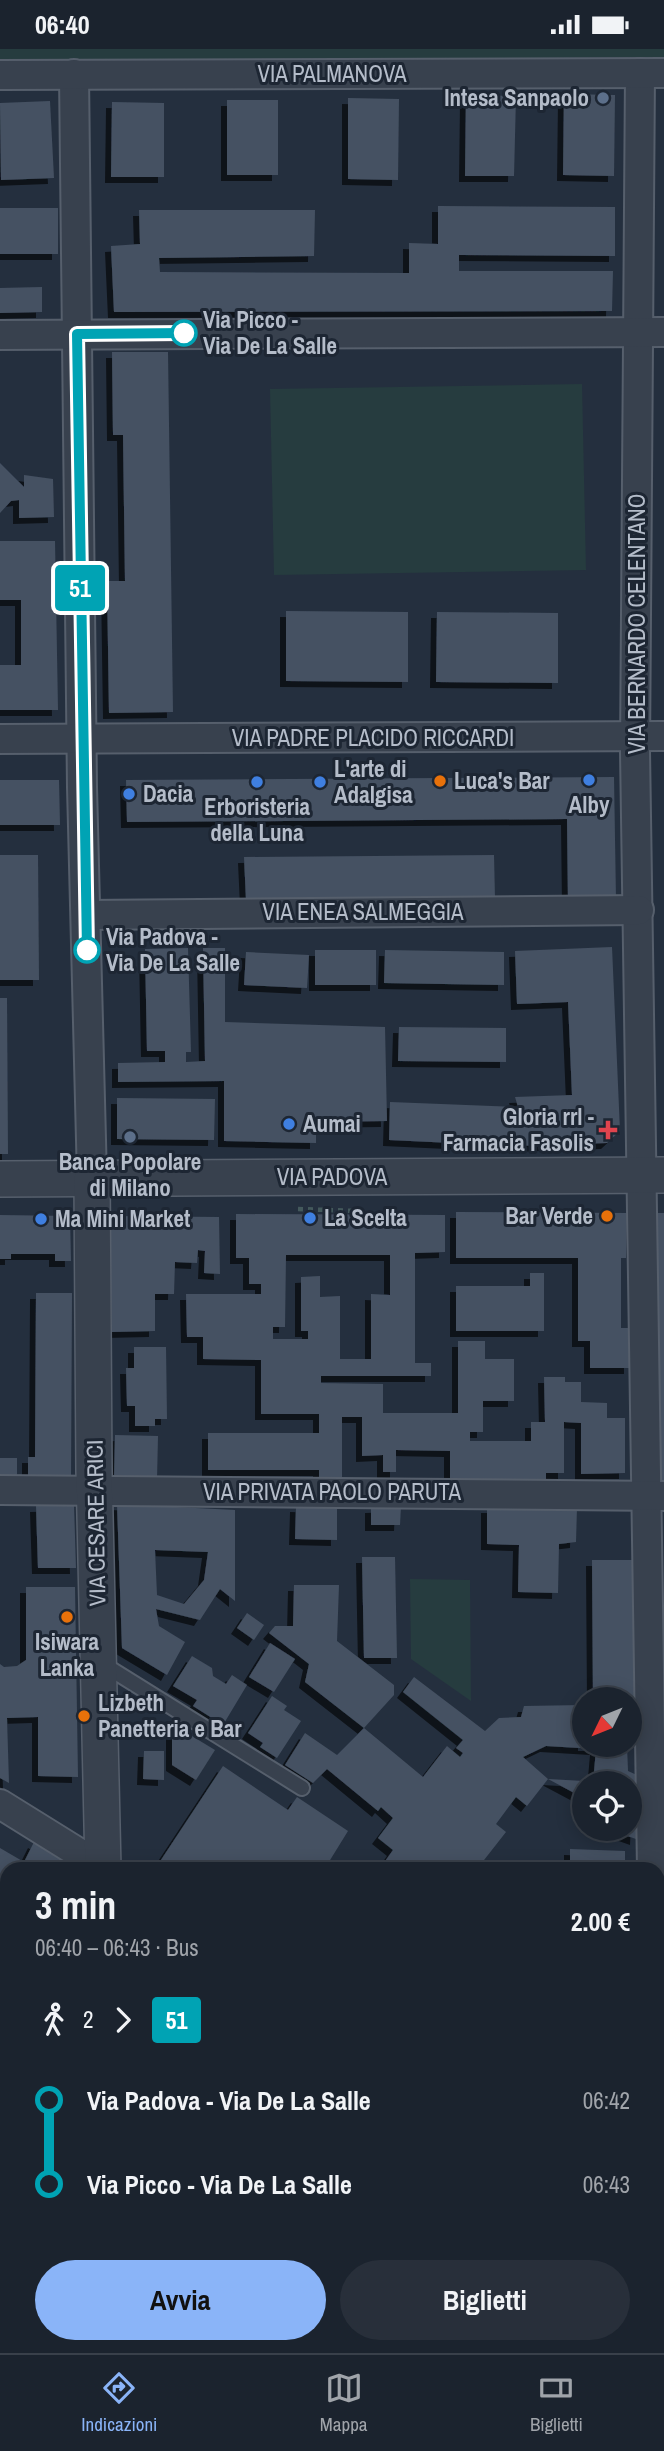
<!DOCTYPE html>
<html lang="it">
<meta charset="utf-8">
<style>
body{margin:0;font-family:"Archivo Narrow",sans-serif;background:#282f3a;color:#f1f3f6;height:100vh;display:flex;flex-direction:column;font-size:26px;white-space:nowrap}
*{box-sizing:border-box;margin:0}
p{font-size:23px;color:#a0a4aa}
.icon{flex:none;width:38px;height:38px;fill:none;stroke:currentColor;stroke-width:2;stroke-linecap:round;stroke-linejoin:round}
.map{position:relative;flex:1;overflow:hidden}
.side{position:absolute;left:0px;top:1813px;width:665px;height:492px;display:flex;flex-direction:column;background:#1b232e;border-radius:21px 21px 0 0;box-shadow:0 4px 18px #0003,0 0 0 2px #39404a}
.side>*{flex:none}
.badge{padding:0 14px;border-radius:5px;font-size:24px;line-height:46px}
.needle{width:46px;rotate:227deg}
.fabs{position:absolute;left:572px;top:1638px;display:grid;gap:14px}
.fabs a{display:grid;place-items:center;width:70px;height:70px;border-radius:50%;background:#1b232e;box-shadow:0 4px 18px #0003,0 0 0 2px #39404a;font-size:35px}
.map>.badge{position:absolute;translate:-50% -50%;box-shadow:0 0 0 4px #fff}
.legs{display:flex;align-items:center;gap:10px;height:77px;padding:0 35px;font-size:23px}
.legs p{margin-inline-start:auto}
.overview{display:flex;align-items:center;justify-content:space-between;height:119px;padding:0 35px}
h1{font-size:38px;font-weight:700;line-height:52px}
.primary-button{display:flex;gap:14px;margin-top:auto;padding:14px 35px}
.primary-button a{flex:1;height:80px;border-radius:42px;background:#8ab4f8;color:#111;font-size:28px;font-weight:700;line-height:80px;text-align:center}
.primary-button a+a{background:#282f3a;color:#f1f3f6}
ul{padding:0 35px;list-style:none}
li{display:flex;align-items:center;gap:24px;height:84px;font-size:26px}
li i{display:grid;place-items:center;width:10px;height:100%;margin:0 9px;background:currentColor}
li i::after{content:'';width:18px;height:18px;margin:-9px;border:5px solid;border-radius:50%;background:#1b232e}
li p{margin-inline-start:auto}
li:first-child i{background:linear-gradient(#0000 50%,currentColor 0)}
li:last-child i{background:linear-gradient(currentColor 50%,#0000 0)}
.status{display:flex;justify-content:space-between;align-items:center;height:49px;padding:0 35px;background:#1b232e;direction:ltr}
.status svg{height:19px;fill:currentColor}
.tabs{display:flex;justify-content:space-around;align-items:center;height:98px;border-top:2px solid #39404a;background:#1b232e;font-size:19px;color:#a0a4aa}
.tabs a{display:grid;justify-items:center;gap:4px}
.tabs .on{color:#8ab4f8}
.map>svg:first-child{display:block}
.green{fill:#263c3f}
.water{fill:#394c67}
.building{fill:#455162;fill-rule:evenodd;filter:url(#shadow)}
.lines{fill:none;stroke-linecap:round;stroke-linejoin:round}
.service-casing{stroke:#565f6c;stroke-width:18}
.minor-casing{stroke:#565f6c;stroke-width:32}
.tertiary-casing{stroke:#565f6c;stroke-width:38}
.path{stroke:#44595c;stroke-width:4.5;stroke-dasharray:5 5;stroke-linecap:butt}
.service{stroke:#38414e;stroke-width:14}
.minor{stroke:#38414e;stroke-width:28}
.tertiary{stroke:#38414e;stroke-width:35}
.line-1-casing{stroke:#fff;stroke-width:16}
.line-1{stroke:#00a3b4;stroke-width:10}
.service-dot{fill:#5c6f8a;stroke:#1d2633;stroke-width:2.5}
.stop-1-dot{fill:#fff;stroke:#00a3b4;stroke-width:3.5}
.shop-dot{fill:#3f7fe0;stroke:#1d2633;stroke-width:2.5}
.food-dot{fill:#e8710a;stroke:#1d2633;stroke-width:2.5}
.health-dot{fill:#e0444e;stroke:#1d2633;stroke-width:2.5}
.labels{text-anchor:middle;stroke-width:6;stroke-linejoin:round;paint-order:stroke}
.street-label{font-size:23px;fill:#b4bcc9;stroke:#1d2633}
.poi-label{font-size:23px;font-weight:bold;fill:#b4bcc9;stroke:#1d2633;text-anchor:start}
.stop-label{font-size:23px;font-weight:bold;fill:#b4bcc9;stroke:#1d2633;text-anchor:start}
</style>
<div class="status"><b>06:40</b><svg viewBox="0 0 49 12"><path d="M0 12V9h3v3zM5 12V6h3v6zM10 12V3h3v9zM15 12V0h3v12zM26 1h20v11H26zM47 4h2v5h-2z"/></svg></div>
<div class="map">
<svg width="664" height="2304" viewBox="0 0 664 2304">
<defs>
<filter id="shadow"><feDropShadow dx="-6" dy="6" stdDeviation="0" flood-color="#0009"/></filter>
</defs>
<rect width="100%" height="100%" fill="#242f3e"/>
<g class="green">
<path d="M 0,0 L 664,0 L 664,8 L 0,13 Z"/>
<path d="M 582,335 L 586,521 L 274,526 L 270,340 Z"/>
<path d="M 410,1530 L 470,1531 L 471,1652 L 411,1610 Z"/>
<path d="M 658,1990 L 664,1990 L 664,2200 L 658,2196 Z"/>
</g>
<g class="water">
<path d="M 0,1856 L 7,1858 L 7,1893 L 0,1892 Z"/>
<path d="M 658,2234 L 664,2238 L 664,2282 L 658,2278 Z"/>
</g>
<g class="building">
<path d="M 564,45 L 615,46 L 614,127 L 563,126 Z"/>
<path d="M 466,46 L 516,47 L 514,127 L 465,127 Z"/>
<path d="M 348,49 L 399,50 L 398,131 L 348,130 Z"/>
<rect x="227" y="51" width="51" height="75"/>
<path d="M 50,52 L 54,129 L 1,131 L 0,54 Z"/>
<path d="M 112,53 L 164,54 L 164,128 L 111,128 Z"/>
<path d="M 438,157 L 615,158 L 615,207 L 459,206 L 459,222 L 613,222 L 612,262 L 114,263 L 111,197 L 140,195 L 139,161 L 315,161 L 314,207 L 159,209 L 160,223 L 409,224 L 409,194 L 438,195 Z"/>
<rect x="0" y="159" width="58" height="46"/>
<path d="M 42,238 L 42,263 L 0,264 L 0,239 Z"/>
<path d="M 112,303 L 168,303 L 173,663 L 109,664 L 107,532 L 125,532 L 123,386 L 113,386 Z"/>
<path d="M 0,414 L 24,438 L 24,426 L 53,430 L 54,468 L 19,469 L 19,451 L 11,452 L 0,464 Z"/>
<path d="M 0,492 L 55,492 L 58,661 L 0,661 L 0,616 L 21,616 L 21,551 L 0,551 Z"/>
<path d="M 286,562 L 408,563 L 408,633 L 286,632 Z"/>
<path d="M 437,563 L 558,564 L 558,634 L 436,633 Z"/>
<path d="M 614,728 L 616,851 L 568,852 L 567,770 L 127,773 L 126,731 Z"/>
<path d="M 0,731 L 59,731 L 60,776 L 0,776 Z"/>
<path d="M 0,806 L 38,806 L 39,931 L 0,931 Z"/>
<path d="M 494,806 L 495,850 L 246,851 L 244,808 Z"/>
<path d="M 612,898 L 620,1082 L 607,1094 L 516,1097 L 389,1091 L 390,1053 L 518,1058 L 515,1048 L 572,1046 L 568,953 L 517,955 L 515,902 Z"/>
<path d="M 188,899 L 191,1003 L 186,1003 L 186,1013 L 205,1012 L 203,899 L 225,899 L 225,973 L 385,978 L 387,1072 L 316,1073 L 316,1094 L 224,1092 L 224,1032 L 118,1033 L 118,1014 L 165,1013 L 165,1002 L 147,1002 L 145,900 Z"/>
<rect x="315" y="901" width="61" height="35"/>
<path d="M 385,901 L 504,903 L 504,936 L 384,934 Z"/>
<path d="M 246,903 L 309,906 L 307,939 L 244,936 Z"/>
<path d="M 0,949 L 7,949 L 8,1105 L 0,1105 Z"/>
<path d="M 399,978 L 506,979 L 506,1013 L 398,1012 Z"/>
<path d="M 117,1049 L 215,1050 L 214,1091 L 117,1090 Z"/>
<path d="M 456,1163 L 627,1164 L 626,1209 L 621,1209 L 621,1279 L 630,1279 L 630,1319 L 590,1319 L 590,1292 L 578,1292 L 578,1209 L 456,1209 Z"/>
<path d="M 655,1164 L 664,1164 L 664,1432 L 656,1432 Z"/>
<path d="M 236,1165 L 445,1166 L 445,1203 L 415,1204 L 415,1314 L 431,1314 L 431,1327 L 321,1327 L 321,1334 L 383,1335 L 383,1364 L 458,1364 L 458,1292 L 485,1292 L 485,1310 L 514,1310 L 514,1352 L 483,1352 L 483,1383 L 470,1383 L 470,1392 L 531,1392 L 531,1373 L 545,1373 L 544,1328 L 565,1328 L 565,1333 L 581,1333 L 581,1353 L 607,1354 L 607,1369 L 625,1369 L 625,1424 L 581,1425 L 581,1374 L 564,1373 L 564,1424 L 546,1424 L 546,1432 L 450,1431 L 450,1402 L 396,1401 L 396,1423 L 383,1423 L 383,1406 L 362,1407 L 362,1368 L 342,1368 L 342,1430 L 319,1430 L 319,1421 L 208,1421 L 208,1384 L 319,1384 L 319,1365 L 261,1365 L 261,1311 L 203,1310 L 203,1288 L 187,1288 L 186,1245 L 261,1245 L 261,1235 L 249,1235 L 249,1209 L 236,1209 ZM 286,1206 L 390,1206 L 390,1246 L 371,1245 L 371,1310 L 340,1310 L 340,1247 L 320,1248 L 320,1227 L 301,1228 L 301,1282 L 308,1282 L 308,1290 L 273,1290 L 273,1278 L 285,1278 Z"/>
<path d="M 0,1166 L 70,1167 L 71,1212 L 55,1212 L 55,1205 L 11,1205 L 11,1210 L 0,1210 Z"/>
<path d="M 109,1167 L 219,1168 L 220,1225 L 204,1224 L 205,1202 L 198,1201 L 197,1214 L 175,1213 L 174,1245 L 155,1245 L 155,1282 L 112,1283 Z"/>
<path d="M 530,1224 L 544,1224 L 544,1282 L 456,1282 L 456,1237 L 530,1237 Z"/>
<path d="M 36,1244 L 72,1244 L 71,1430 L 28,1429 L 28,1408 L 35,1408 Z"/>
<path d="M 134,1298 L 166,1298 L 167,1370 L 155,1370 L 155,1377 L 135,1377 L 135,1357 L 127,1357 L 126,1319 L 134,1319 Z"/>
<path d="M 115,1386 L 158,1387 L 157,1430 L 114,1429 Z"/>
<rect x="0" y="1409" width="17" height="22"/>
<path d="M 117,1455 L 235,1461 L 235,1552 L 220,1540 L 200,1571 L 156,1560 L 159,1577 L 185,1593 L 167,1626 L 122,1599 ZM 155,1501 L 208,1503 L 204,1531 L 184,1555 L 157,1546 Z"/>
<path d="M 74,1456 L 76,1519 L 38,1519 L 36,1457 Z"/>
<path d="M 296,1457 L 337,1458 L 337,1491 L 295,1490 Z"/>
<path d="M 401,1457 L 400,1476 L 371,1476 L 371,1458 Z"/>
<path d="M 487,1458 L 577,1458 L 576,1493 L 559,1495 L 558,1544 L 518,1543 L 519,1496 L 487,1495 Z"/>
<path d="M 362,1508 L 395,1508 L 397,1609 L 364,1609 Z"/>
<path d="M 592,1511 L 635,1511 L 637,1662 L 630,1662 L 630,1650 L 593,1650 Z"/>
<path d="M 294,1536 L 339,1536 L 337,1592 L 394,1636 L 394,1646 L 364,1679 L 305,1633 L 309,1615 L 269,1584 L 275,1577 L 293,1577 Z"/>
<path d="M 26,1538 L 75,1538 L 78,1728 L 38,1727 L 38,1668 L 7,1669 L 9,1734 L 0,1729 L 0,1615 L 4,1618 L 17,1617 L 26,1611 Z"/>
<path d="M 247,1564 L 264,1576 L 254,1591 L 237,1579 Z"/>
<path d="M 270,1594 L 295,1610 L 274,1643 L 249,1628 Z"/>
<path d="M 192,1607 L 212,1619 L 213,1627 L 226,1635 L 232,1626 L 247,1636 L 223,1676 L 193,1657 L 197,1651 L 173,1637 Z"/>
<path d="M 414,1628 L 485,1682 L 499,1669 L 521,1668 L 524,1657 L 584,1656 L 584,1696 L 627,1696 L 628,1722 L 639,1727 L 636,1790 L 616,1783 L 616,1780 L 630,1780 L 630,1734 L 593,1734 L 596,1700 L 546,1697 L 523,1708 L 548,1730 L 527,1757 L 516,1748 L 496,1775 L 506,1783 L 477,1820 L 390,1820 L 383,1815 L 393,1801 L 378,1789 L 393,1769 L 381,1758 L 378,1762 L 327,1720 L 313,1734 L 285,1716 L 305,1684 L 337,1706 L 364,1679 L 423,1728 L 447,1697 L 460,1708 L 463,1704 L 456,1699 L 463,1691 L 403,1643 Z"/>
<path d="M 272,1647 L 287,1657 L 284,1661 L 301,1672 L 277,1709 L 260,1698 L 263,1694 L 248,1684 Z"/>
<path d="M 172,1675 L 215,1701 L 196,1731 L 172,1716 Z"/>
<path d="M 144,1702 L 164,1702 L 164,1731 L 143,1730 Z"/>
<path d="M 223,1717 L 288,1761 L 297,1748 L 348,1782 L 327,1816 L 320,1812 L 316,1820 L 155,1820 Z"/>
<path d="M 548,1730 L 584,1732 L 584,1746 L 578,1746 Z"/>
<path d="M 34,1793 L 80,1817 L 80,1820 L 7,1820 L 7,1835 L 0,1833 L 0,1799 L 24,1813 Z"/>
<path d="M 570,1800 L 625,1802 L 625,1820 L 570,1820 Z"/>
<path d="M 7,1942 L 7,2024 L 0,2037 L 0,1955 Z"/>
<path d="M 7,2132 L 7,2215 L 0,2211 L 0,2144 Z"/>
<path d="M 7,2259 L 7,2280 L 0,2276 Z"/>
<path d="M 22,2298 L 95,2298 L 106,2304 L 18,2304 Z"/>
<path d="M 203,2298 L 218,2298 L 229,2304 L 200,2304 Z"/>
<path d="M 300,2298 L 358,2298 L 368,2304 L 296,2304 Z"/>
<path d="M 548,2298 L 565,2298 L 560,2304 Z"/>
<path d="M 599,2298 L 610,2298 L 620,2304 L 595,2304 Z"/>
</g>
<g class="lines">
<defs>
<g id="service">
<path d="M 101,1614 L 302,1739"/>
<path d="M 578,2304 L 581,2298"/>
</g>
<g id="minor">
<path d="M 640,24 L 635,702 L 652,1820"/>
<path d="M 74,25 L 82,738 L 92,1130"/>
<path d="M 0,26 L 664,24"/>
<path d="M 0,286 L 664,283"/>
<path d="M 0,690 L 664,687"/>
<path d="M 86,866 L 639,861"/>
<path d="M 0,1441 L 664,1447"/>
<path d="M 0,1755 L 103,1819"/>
<path d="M 658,1966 L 664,1966"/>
<path d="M 405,2298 L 415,2304"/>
</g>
<g id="tertiary">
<path d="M 0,1130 L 664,1126"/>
<path d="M 92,1130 L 94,1422 L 103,1820"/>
<path d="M 0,2096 L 7,2085"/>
</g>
</defs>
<use href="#service" class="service-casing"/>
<use href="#minor" class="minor-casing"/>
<use href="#tertiary" class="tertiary-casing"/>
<g class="path">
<path d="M 298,1160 L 357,1162"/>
<path d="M 0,1850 L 7,1851"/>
<path d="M 658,2208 L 664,2212"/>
</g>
<use href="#service" class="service"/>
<use href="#minor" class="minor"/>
<use href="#tertiary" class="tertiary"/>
</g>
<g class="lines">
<defs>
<path id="line-1" d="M 87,901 L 77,285 L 184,284"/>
</defs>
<use href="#line-1" class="line-1-casing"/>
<use href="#line-1" class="line-1"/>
</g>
<g class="service-dot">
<circle cx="603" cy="49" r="7"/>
<circle cx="130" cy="1088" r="7"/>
</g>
<g class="stop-1-dot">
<circle cx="184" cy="284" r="12"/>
<circle cx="87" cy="901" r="12"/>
</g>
<g class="shop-dot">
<circle cx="589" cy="731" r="7"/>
<circle cx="257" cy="733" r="7"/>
<circle cx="320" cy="733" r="7"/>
<circle cx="129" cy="745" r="7"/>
<circle cx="289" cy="1075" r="7"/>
<circle cx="310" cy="1169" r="7"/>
<circle cx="41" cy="1170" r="7"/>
</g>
<g class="food-dot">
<circle cx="440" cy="732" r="7"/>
<circle cx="607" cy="1167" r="7"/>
<circle cx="67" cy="1568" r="7"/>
<circle cx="84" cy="1667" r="7"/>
</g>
<path class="health-dot" d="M604.5 1070.5h7v7h7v7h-7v7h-7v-7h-7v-7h7z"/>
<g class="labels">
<g class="street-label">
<text x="332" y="33">VIA PALMANOVA</text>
<text transform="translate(637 575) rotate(-90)" y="8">VIA BERNARDO CELENTANO</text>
<text x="373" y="697">VIA PADRE PLACIDO RICCARDI</text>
<text x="363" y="871">VIA ENEA SALMEGGIA</text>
<text x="332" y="1136">VIA PADOVA</text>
<text x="332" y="1451">VIA PRIVATA PAOLO PARUTA</text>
<text transform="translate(96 1474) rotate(-91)" y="8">VIA CESARE ARICI</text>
</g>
<g class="poi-label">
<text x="589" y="57" text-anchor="end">Intesa Sanpaolo</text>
<text x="334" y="728">L'arte di<tspan x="334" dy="26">Adalgisa</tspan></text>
<text x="454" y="740">Luca's Bar</text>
<text x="143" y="753">Dacia</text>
<text x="589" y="764" text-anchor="middle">Alby</text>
<text x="257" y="766" text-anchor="middle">Erboristeria<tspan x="257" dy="26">della Luna</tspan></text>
<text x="594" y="1076" text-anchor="end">Gloria rrl -<tspan x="594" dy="26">Farmacia Fasolis</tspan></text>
<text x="303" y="1083">Aumai</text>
<text x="130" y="1121" text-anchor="middle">Banca Popolare<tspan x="130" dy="26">di Milano</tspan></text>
<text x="593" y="1175" text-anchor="end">Bar Verde</text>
<text x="324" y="1177">La Scelta</text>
<text x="55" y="1178">Ma Mini Market</text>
<text x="67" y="1601" text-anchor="middle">Isiwara<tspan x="67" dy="26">Lanka</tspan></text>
<text x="98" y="1662">Lizbeth<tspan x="98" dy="26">Panetteria e Bar</tspan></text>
</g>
<g class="stop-label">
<text x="203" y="279">Via Picco -<tspan x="203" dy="26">Via De La Salle</tspan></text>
<text x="106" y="896">Via Padova -<tspan x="106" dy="26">Via De La Salle</tspan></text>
</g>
</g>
</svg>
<div class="fabs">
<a><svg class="needle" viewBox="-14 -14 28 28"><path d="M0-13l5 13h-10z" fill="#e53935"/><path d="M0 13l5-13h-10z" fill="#a0a4aa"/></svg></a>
<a><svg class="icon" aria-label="locate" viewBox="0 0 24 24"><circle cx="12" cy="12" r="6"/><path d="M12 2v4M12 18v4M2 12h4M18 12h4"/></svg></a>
</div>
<b class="badge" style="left:80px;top:539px;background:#00a3b4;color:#fff">51</b>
<section class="side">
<div class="overview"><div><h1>3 min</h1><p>06:40 – 06:43 · Bus</p></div><b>2.00 €</b></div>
<div class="legs"><svg class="icon" aria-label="walk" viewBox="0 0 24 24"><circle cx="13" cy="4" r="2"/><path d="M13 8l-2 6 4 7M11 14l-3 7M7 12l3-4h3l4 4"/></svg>2<svg class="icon" aria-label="forward" viewBox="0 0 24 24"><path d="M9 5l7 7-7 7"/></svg><b class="badge" style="background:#00a3b4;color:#fff">51</b></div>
<ul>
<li><i style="color:#00a3b4"></i><b>Via Padova - Via De La Salle</b><p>06:42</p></li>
<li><i style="color:#00a3b4"></i><b>Via Picco - Via De La Salle</b><p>06:43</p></li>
</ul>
<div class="primary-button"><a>Avvia</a><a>Biglietti</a></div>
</section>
</div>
<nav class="tabs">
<a class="on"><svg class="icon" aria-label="directions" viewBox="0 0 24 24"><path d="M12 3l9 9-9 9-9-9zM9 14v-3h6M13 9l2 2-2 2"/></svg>Indicazioni</a>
<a><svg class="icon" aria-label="map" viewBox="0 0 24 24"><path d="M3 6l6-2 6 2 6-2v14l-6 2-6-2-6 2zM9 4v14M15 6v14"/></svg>Mappa</a>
<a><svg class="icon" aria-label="tickets" viewBox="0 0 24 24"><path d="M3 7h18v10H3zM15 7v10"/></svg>Biglietti</a>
</nav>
